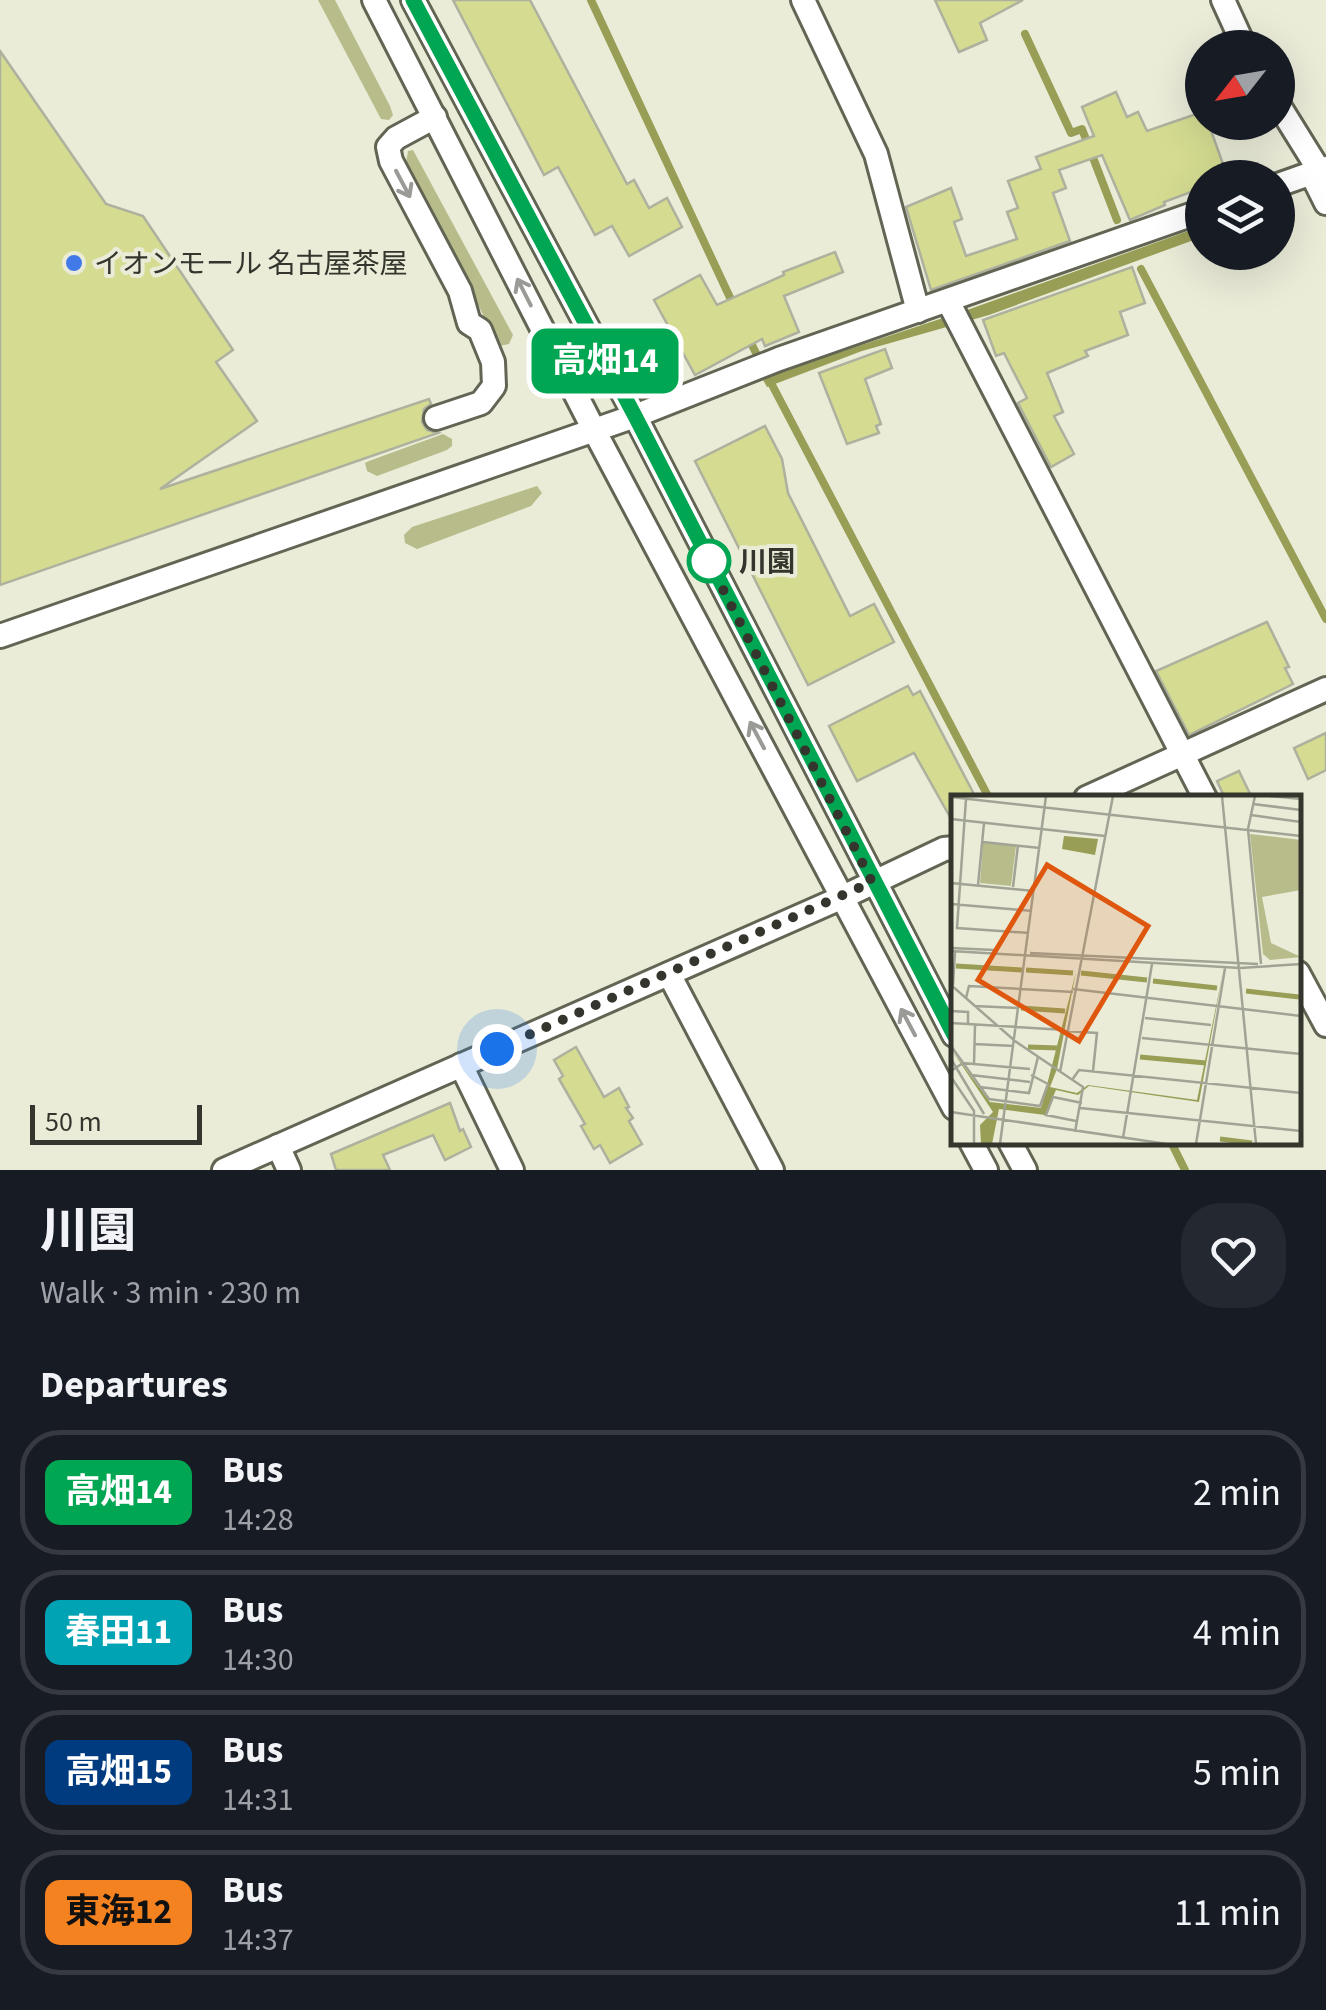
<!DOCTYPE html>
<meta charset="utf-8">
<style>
body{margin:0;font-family:"Source Sans 3","Noto Sans JP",sans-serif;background:#242831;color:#f1f3f6;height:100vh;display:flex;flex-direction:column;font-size:38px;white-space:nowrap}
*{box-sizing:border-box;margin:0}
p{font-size:32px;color:#9ea1a6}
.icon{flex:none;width:55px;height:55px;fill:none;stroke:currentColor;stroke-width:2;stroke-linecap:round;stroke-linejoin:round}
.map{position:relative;height:1170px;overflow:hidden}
.panel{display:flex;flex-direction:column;background:#171b24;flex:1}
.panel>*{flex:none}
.badge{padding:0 20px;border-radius:15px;font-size:35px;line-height:65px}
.needle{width:65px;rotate:239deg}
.buttons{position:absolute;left:1185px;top:30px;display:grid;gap:20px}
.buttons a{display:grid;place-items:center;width:110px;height:110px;border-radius:50%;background:#171b24;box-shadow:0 10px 40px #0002;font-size:50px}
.scale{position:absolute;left:30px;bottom:25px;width:172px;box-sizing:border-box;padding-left:10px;border:5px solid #34352d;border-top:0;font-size:28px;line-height:35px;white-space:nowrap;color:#34352d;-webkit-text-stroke:8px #eaecd8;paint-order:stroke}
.you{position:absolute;width:50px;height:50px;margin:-25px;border:8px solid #fff;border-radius:50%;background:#1a73e8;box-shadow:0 0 0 15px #1a73e833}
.map>.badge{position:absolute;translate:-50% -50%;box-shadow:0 0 0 5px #fff}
h2{padding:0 40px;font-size:38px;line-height:90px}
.round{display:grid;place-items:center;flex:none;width:105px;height:105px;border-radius:40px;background:#242831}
.head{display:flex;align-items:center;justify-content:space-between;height:170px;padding:0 40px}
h1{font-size:48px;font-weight:800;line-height:75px}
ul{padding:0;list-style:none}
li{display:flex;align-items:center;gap:30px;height:125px;margin:0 20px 15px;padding:0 20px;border:5px solid #363941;border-radius:40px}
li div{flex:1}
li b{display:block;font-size:38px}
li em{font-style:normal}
li .badge{min-width:110px;font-weight:700;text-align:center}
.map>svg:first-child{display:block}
.green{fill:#b7bc8a}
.water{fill:#999e56}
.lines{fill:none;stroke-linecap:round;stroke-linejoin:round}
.stream{stroke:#999e56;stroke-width:8}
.building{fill:#d5dc91;stroke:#aeb19e;stroke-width:2.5}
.minor-casing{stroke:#636554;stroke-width:28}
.minor{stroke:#fff;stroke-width:22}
.oneway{stroke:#9a9a96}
.line-casing{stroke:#fff;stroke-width:22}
.line{stroke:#00a651;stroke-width:15}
.walk{stroke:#34352d;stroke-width:10;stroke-dasharray:0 18}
.poi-dot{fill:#4279e9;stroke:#eaecd8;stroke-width:4}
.stop-dot{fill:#fff;stroke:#00a651;stroke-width:5}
.labels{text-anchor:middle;stroke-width:8;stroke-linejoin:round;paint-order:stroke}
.poi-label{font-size:28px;fill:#34352d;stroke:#eaecd8;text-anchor:start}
.stop-label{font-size:28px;font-weight:bold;fill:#34352d;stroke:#eaecd8;text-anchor:start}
.inset-river{fill:none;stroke:#999e56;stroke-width:5}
.inset-road{fill:none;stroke:#a1a394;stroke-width:2.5}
.view{fill:#df570e;fill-opacity:0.15;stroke:#df570e;stroke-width:5}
.inset-edge{fill:none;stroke:#34352d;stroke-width:5}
</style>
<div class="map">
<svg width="1326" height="1170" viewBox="0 0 1326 1170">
<rect width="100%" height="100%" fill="#eaecd8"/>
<g class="green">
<path d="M 318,0 L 335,0 L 390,106 L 393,115 L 389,120 L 381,119 Z"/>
<path d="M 413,150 L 513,335 L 509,344 L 499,346 L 406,163 L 408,151 Z"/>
<path d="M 443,434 L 452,439 L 452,446 L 447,450 L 377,476 L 367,471 L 365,463 L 369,461 Z"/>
<path d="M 537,486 L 542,493 L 531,506 L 417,549 L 405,543 L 404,535 L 412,527 Z"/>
</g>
<path class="water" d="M 1202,226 L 1202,237 L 989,315 L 862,351 L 767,387 L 762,378 L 970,309 Z"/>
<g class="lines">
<g class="stream">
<path d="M 591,0 L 733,304"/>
<path d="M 1025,34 L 1071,133 L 1082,129 L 1117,220"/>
<path d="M 1141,269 L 1326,619"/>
<path d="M 749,339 L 757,355"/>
<path d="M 770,381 L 989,798"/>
<path d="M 1171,1142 L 1185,1170"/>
</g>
</g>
<g class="building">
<path d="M 453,0 L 530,0 L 627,184 L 634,180 L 649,208 L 667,198 L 682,227 L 629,256 L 612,226 L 595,235 L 558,167 L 544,175 Z"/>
<path d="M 935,0 L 1023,0 L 980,23 L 987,40 L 959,52 Z"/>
<path d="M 0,51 L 106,204 L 143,216 L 233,350 L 216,362 L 257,421 L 160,489 L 429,399 L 431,404 L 424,409 L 422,422 L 427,430 L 438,433 L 0,585 Z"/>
<path d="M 1116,92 L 1127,117 L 1138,112 L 1147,131 L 1202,112 L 1202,122 L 1208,122 L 1228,178 L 1202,178 L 1202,188 L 1164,202 L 1165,205 L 1130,220 L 1102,155 L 1059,170 L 1066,188 L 1053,193 L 1070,241 L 931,290 L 906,207 L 951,188 L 962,219 L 954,222 L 966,256 L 1017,239 L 1007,212 L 1018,208 L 1008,181 L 1041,169 L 1036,157 L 1094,136 L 1082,107 Z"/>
<path d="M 835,252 L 843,272 L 784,296 L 799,332 L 765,346 L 762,339 L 695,375 L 654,300 L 700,275 L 717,305 L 784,275 L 783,272 Z"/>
<path d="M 1132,267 L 1145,303 L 1120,312 L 1128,335 L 1085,351 L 1088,356 L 1047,373 L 1063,412 L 1054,416 L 1074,454 L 1051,467 L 1018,403 L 1027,398 L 1004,353 L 996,356 L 983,320 Z"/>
<path d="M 885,349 L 892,368 L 865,379 L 881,424 L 876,426 L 879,433 L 847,444 L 819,373 Z"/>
<path d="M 765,426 L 782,459 L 788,493 L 850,616 L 874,604 L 894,642 L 808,685 L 695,461 Z"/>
<path d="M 1267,622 L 1289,667 L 1285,668 L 1293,684 L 1189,735 L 1156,671 Z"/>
<path d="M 908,686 L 913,695 L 920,691 L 976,798 L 954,798 L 954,824 L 914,753 L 857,781 L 829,726 Z"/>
<path d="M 1326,733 L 1326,770 L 1308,779 L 1294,748 Z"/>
<path d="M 1239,771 L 1252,798 L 1225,798 L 1217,781 Z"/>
<path d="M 576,1047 L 604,1097 L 619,1088 L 629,1107 L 626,1108 L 633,1118 L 629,1121 L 642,1144 L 610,1163 L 600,1145 L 594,1149 L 581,1126 L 585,1124 L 559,1079 L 563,1076 L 554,1060 Z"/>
<path d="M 450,1103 L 460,1131 L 463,1129 L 471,1147 L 445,1160 L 433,1135 L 383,1155 L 390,1170 L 336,1170 L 331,1154 Z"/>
</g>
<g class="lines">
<defs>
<g id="minor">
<path d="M 374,0 L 594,430 L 954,1108"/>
<path d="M 413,0 L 635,416 L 954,1035"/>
<path d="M 803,0 L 876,154 L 918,311"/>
<path d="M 1223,0 L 1245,48"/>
<path d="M 1278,104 L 1319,170"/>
<path d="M 435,117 L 396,138 L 388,147 L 391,161 L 460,291 L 469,323 L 480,330 L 493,362 L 494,386 L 481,403 L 436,418"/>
<path d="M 1311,173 L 1326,203"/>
<path d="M 1278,185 L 1326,168"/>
<path d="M 948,301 L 1205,798"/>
<path d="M 0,636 L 635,416 L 779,359 L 1202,211"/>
<path d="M 1086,798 L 1326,689"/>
<path d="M 1298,973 L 1326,1025"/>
<path d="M 669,974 L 772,1170"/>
<path d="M 461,1065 L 512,1170"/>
<path d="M 971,1142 L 986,1170"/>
<path d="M 1010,1142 L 1025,1170"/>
<path d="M 278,1146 L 289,1170"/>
<path d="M 224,1170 L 843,897 L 944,849 L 954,848"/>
</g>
</defs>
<use href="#minor" class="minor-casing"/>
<use href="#minor" class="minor"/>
</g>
<defs><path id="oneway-shaft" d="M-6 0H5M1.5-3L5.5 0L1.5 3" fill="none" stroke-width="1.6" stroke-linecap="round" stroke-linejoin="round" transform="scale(2.5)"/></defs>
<g class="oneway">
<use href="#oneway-shaft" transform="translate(403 184) rotate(62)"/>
<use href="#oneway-shaft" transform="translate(524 292) rotate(-117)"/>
<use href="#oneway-shaft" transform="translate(757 735) rotate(-118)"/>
<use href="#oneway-shaft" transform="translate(908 1022) rotate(-118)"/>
</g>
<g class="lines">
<defs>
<path id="line" d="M 413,0 L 635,416 L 954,1035"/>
</defs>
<use href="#line" class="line-casing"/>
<use href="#line" class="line"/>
<path class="walk" d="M 497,1049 L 872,882 L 706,556 L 709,561"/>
</g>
<circle class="poi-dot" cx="74" cy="263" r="10"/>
<circle class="stop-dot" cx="709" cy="561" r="20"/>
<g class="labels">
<g class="poi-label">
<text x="94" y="273">イオンモール 名古屋茶屋</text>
</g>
<g class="stop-label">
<text x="739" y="571">川園</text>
</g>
</g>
<g transform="translate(951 795)">
<rect width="350" height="350" fill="#eaecd8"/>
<path d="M 299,39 L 350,45 L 350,95 L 311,102 L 320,148 L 350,162 L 319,165 L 312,159 ZM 32,48 L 65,51 L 60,91 L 29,88 Z" fill="#b7bc8a"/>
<path d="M 113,41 L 147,44 L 144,60 L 111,54 ZM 125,177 L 106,274 L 99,292 L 126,298 L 137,290 L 246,305 L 272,177 L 248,307 L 138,291 L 127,300 L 105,295 L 94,320 L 48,314 L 41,349 L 30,349 L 29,330 L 42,317 L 0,254 L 39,307 L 90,313 Z" fill="#999e56"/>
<path class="inset-river" d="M 5,171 L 71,175M 75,175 L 122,178M 130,178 L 196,185M 202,186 L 266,193M 295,196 L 348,202M 70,213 L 114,216M 77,252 L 108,253M 189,262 L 255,268M 269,344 L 301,348"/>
<path class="inset-road" d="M 271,1 L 305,349M 304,1 L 297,34 L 310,169M 319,1 L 350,4M 0,2 L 350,41M 15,4 L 6,133 L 78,138M 302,9 L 350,15M 300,20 L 350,27M 0,24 L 154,41M 32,47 L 89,53M 0,88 L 83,96M 27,90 L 33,28M 62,92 L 67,50M 0,109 L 81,116M 0,153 L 43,155M 0,156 L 289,173 L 350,169M 79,158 L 307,169M 0,190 L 64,246 L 132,292 L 124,337M 2,190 L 4,157M 122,194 L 350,221M 15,203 L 18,191 L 122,197M 23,211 L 68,213M 0,216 L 17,217 L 17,230M 194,223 L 260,230M 0,228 L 114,235M 114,236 L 146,238 L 142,276M 191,243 L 350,259M 23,249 L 63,251M 0,251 L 38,304 L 89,311 L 97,289 L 80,280M 0,264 L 33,319M 23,269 L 24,230M 0,276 L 12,268 L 79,274M 109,277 L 162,1M 20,280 L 79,287M 0,282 L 23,316 L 23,349M 121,285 L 128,275 L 350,298M 29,292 L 78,298 L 87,262M 129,313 L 350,336M 0,317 L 216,349M 125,326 L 95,320 L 102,302 L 131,308M 172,343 L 201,169M 49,349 L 95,1M 245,349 L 274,173"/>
<path class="view" d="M 96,70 L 197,131 L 128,246 L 27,185 Z"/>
<rect width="350" height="350" class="inset-edge"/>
</g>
</svg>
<div class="buttons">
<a><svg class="needle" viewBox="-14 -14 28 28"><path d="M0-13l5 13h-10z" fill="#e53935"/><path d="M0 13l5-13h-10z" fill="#9ea1a6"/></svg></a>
<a><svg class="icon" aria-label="layers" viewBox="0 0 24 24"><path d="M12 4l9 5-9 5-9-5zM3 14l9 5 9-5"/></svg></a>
</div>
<div class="scale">50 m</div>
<div class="you" style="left:497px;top:1049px"></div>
<b class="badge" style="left:605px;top:361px;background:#00a651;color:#fff">高畑14</b>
</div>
<section class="panel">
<div class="head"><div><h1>川園</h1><p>Walk · 3 min · 230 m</p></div><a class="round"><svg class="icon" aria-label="heart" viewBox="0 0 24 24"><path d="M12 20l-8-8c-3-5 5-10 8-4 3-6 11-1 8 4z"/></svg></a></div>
<h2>Departures</h2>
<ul>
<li><span class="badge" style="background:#00a651;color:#fff">高畑14</span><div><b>Bus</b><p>14:28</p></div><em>2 min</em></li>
<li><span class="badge" style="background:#00a3b4;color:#fff">春田11</span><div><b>Bus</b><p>14:30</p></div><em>4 min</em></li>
<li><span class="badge" style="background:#003b80;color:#fff">高畑15</span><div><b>Bus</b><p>14:31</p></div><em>5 min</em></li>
<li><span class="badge" style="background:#f58220;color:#111">東海12</span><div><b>Bus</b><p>14:37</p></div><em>11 min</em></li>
</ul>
</section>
